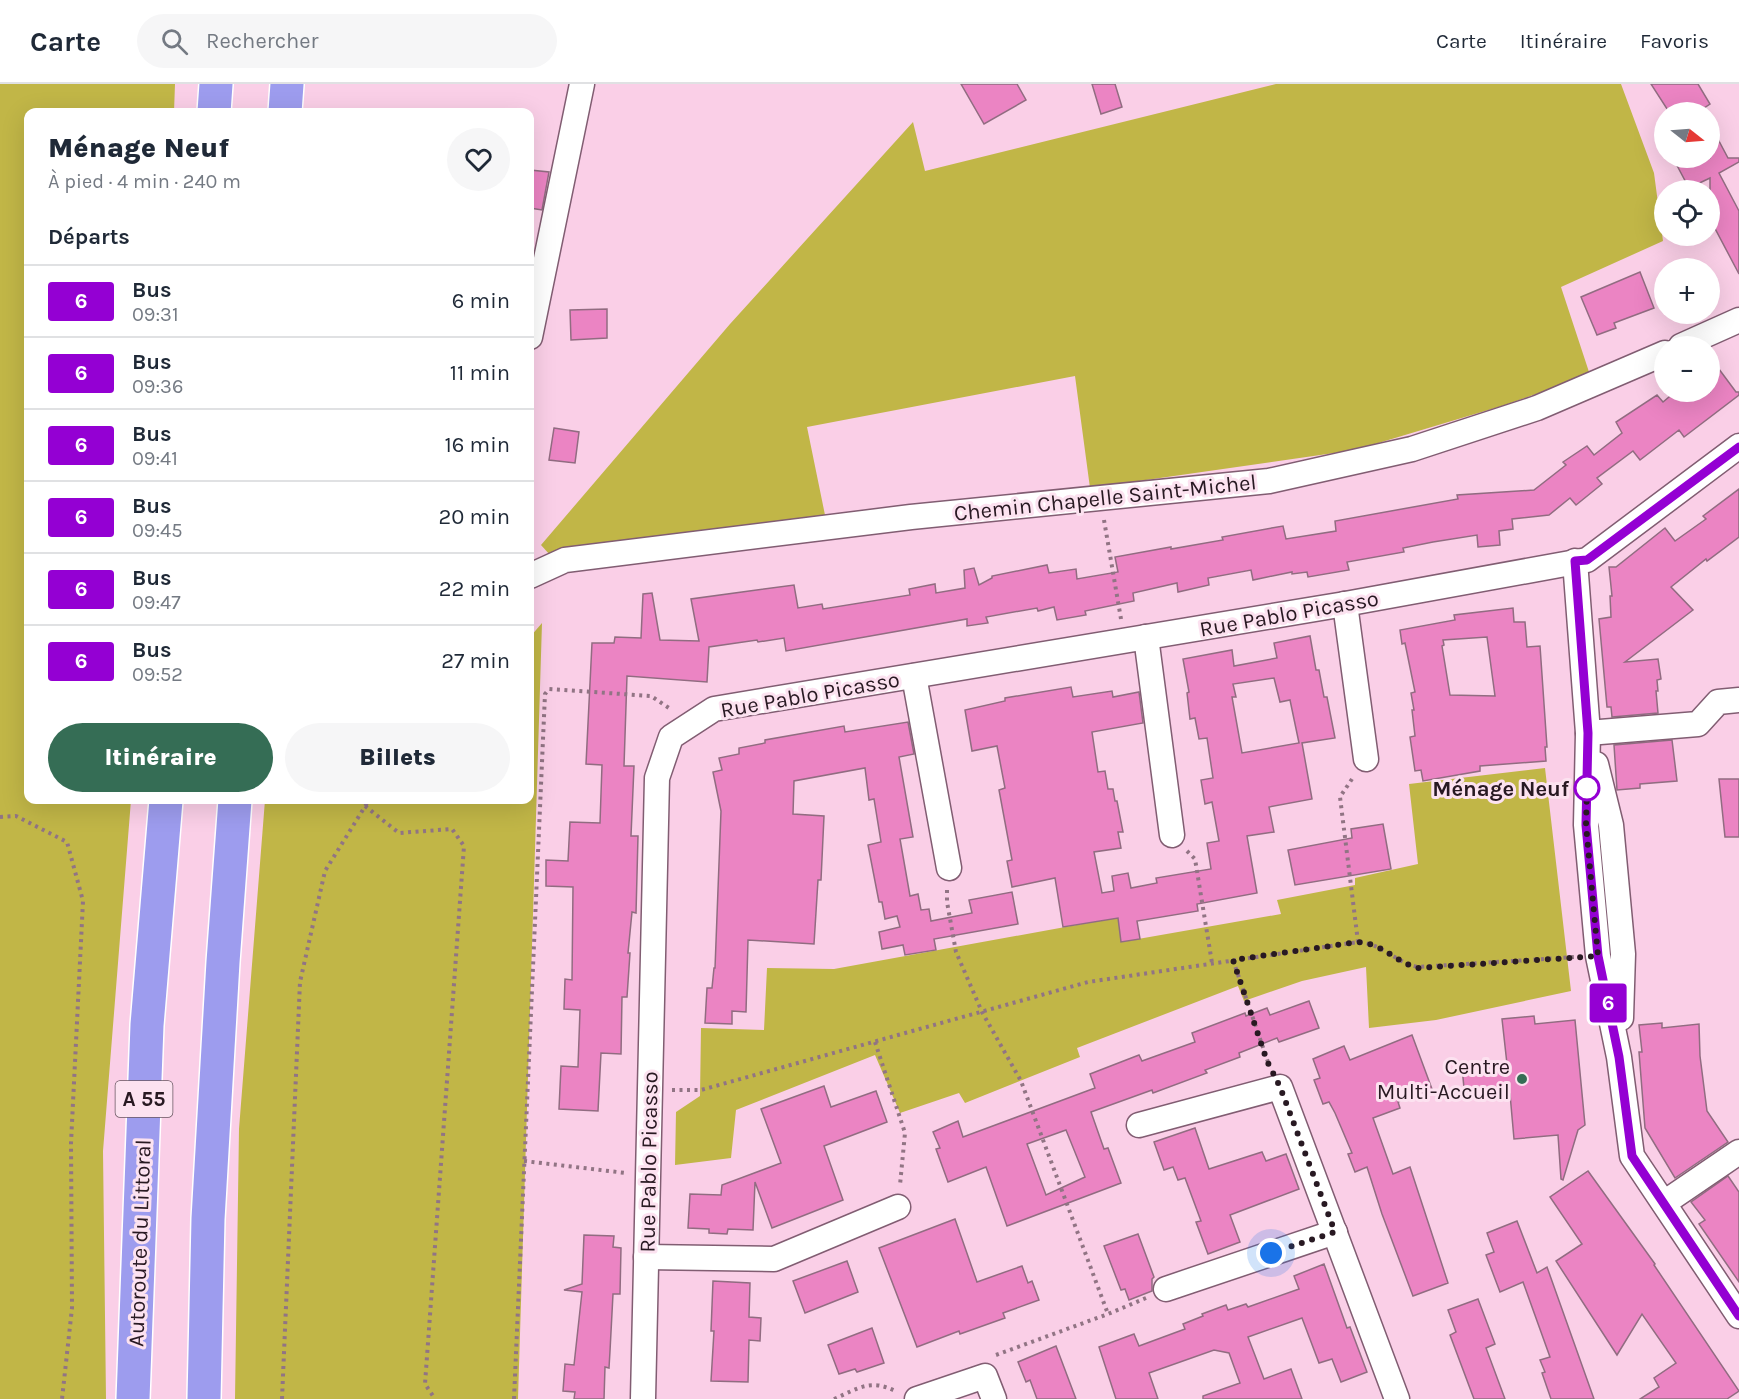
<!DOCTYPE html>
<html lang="fr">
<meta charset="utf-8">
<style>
body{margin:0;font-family:Karla,sans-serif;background:#f6f6f7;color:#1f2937;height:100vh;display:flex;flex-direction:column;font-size:22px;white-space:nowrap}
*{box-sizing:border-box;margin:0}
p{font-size:20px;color:#747a83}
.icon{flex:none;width:33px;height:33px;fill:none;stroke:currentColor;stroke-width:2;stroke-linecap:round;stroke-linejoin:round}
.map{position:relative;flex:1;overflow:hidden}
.panel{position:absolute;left:24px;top:24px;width:510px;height:696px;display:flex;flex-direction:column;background:#fff;border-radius:12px;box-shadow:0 6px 24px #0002}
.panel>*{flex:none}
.badge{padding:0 12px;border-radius:4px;font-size:21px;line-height:39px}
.needle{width:39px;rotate:107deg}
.controls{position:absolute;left:1654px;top:18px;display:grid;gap:12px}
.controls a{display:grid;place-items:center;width:66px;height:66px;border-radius:50%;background:#fff;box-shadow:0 6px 24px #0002;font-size:30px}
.you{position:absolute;width:30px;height:30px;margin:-15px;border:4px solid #fff;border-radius:50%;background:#1a73e8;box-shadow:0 0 0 9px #1a73e833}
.map>.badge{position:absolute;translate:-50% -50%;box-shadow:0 0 0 3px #fff}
h2{padding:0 24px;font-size:22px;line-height:54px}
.round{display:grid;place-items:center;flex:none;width:63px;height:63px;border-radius:32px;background:#f6f6f7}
.headline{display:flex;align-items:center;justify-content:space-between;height:102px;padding:0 24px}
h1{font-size:28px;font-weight:800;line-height:45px}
.cta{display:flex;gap:12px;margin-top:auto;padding:12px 24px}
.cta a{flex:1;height:69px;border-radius:36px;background:#356d55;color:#fff;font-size:24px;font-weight:800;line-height:69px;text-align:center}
.cta a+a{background:#f6f6f7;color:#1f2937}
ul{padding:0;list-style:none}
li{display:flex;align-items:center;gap:18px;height:72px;padding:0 24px;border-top:2px solid #e0e1e3}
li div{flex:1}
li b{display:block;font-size:22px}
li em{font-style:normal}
li .badge{min-width:66px;font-weight:700;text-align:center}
header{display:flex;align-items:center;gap:36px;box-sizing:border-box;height:84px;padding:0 30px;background:#fff;border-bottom:2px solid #e0e1e3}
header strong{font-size:28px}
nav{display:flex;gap:33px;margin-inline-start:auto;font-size:21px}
.search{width:420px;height:54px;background:#f6f6f7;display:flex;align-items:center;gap:15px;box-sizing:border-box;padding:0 21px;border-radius:33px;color:#747a83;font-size:22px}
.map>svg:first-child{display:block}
.green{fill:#c1b647}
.building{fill:#eb84c3;stroke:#916c81;stroke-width:1.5;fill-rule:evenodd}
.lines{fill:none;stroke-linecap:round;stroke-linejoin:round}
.minor-casing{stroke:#815d72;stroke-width:27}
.highway-casing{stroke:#fff;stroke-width:36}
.path{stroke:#917484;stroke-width:4;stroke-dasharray:3 4.5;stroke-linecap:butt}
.minor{stroke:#fff;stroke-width:24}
.highway{stroke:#9d9cee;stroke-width:33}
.line-casing{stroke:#fff;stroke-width:14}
.line{stroke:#9400d3;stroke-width:9}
.walk{stroke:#281922;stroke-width:6;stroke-dasharray:0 10.8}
.stop-dot{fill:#fff;stroke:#9400d3;stroke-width:3}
.poi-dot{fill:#356d55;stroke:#fce2f0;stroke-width:2}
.labels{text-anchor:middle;stroke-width:6;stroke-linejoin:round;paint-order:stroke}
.shield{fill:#fce2f0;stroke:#685560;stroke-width:1.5}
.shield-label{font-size:21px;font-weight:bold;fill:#281922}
.street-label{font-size:22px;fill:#281922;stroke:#fce2f0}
.stop-label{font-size:22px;font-weight:bold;fill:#281922;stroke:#fce2f0;text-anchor:end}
.poi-label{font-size:22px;fill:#281922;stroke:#fce2f0;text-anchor:end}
</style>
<header>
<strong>Carte</strong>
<div class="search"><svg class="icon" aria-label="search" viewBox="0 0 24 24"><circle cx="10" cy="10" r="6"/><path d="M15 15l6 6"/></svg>Rechercher</div>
<nav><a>Carte</a><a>Itinéraire</a><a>Favoris</a></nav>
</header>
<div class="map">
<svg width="1739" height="1315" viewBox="0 0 1739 1315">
<rect width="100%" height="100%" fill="#facfe7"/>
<g class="green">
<path d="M 0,0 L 175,0 L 174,28 L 28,28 L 28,716 L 131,716 L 103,1067 L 106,1315 L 0,1315 Z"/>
<path d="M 1276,0 L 1621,0 L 1654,89 L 1663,157 L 1561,203 L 1590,291 L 1505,321 L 1355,366 L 1090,404 L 1075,292 L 807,343 L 825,431 L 591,463 L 550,471 L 541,461 L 730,240 L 913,38 L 925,87 Z"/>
<path d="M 542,539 L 518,1315 L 235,1315 L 239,1045 L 265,716 L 530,716 L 530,553 Z"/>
<path d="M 1545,684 L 1571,907 L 1436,936 L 1369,944 L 1366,883 L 1302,897 L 1244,917 L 1238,902 L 1077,964 L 1080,973 L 965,1019 L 959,1009 L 900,1029 L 875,971 L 736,1026 L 731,1074 L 675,1081 L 676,1028 L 700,1012 L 701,944 L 764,946 L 767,884 L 834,885 L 1120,833 L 1121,858 L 1281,830 L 1277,816 L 1355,801 L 1355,794 L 1418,780 L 1409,700 Z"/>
</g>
<g class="building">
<path d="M 961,0 L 1017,0 L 1026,16 L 984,40 Z"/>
<path d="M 1092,0 L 1115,0 L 1122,23 L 1101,30 Z"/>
<path d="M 1651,0 L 1698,0 L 1710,20 L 1698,28 L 1669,28 Z"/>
<path d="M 1710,40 L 1728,74 L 1739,74 L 1739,78 L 1719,89 L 1739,127 L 1739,190 L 1710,135 L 1710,94 L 1689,104 L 1673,74 L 1710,74 Z"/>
<path d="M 530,86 L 549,88 L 542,126 L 530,124 Z"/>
<path d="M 1640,188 L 1654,224 L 1614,239 L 1616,244 L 1597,251 L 1581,213 Z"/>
<path d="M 607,225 L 607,254 L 571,256 L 570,226 Z"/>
<path d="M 1710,273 L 1736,308 L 1739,308 L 1739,311 L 1684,353 L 1679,346 L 1640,376 L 1633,367 L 1597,394 L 1602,400 L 1576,421 L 1570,414 L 1549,431 L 1512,435 L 1513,445 L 1499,447 L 1500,461 L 1478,463 L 1477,451 L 1433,458 L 1403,464 L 1404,468 L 1347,478 L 1349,486 L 1308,493 L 1307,488 L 1292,490 L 1292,488 L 1253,496 L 1251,486 L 1208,494 L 1209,501 L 1178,508 L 1177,499 L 1133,509 L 1134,517 L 1085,527 L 1086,531 L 1057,536 L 1054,523 L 1038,527 L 1037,524 L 986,533 L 988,539 L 967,542 L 967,535 L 786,567 L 784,554 L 758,558 L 757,556 L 709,563 L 707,598 L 627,592 L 624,682 L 634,682 L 631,752 L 638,752 L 636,829 L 632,828 L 628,869 L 630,869 L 627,913 L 622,913 L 621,970 L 601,969 L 598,1027 L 559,1025 L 561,982 L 578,983 L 580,926 L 564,925 L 565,895 L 572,896 L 573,803 L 546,802 L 546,776 L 568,777 L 570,738 L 600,739 L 602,681 L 586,680 L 592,559 L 614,559 L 615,553 L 641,554 L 643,510 L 652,509 L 660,556 L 699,557 L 691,515 L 794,501 L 798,524 L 822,520 L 823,525 L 910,511 L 909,505 L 935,500 L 936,509 L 965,504 L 964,486 L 974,484 L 979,501 L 992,494 L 992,492 L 1047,481 L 1049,489 L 1076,485 L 1077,495 L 1118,488 L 1115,473 L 1171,463 L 1171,465 L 1223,456 L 1222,453 L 1283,442 L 1286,455 L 1336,447 L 1335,437 L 1458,415 L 1457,411 L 1534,406 L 1566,381 L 1563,378 L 1587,362 L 1594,371 L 1622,349 L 1616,338 L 1657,311 L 1663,318 L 1675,308 L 1710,308 Z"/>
<path d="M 554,344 L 579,348 L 575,379 L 549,376 Z"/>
<path d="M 1739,405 L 1739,453 L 1707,477 L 1706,475 L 1671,503 L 1693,526 L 1625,578 L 1658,575 L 1661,595 L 1657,596 L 1658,607 L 1656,607 L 1658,629 L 1612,633 L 1611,623 L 1607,623 L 1599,535 L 1611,533 L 1610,512 L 1612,512 L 1609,483 L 1616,483 L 1665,444 L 1675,457 L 1706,435 L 1703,432 Z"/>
<path d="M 1513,524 L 1514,538 L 1525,538 L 1527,563 L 1540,562 L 1547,663 L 1545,663 L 1546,677 L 1480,682 L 1480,687 L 1423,697 L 1421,686 L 1415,687 L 1410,653 L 1415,652 L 1412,626 L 1414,626 L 1411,609 L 1415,608 L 1405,559 L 1402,560 L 1400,546 L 1455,536 L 1454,531 ZM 1487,553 L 1495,612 L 1450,611 L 1442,562 L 1444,561 L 1443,556 Z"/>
<path d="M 1310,552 L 1316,586 L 1319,586 L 1324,613 L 1327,613 L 1335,654 L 1302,659 L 1312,715 L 1269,723 L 1274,748 L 1247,752 L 1257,809 L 1197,820 L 1198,827 L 1137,837 L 1140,855 L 1121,858 L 1118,834 L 1063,843 L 1055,794 L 1012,803 L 1007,777 L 1012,776 L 999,706 L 1005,704 L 997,662 L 972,667 L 965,626 L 1005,617 L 1005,614 L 1071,603 L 1073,613 L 1112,607 L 1113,613 L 1139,608 L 1143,639 L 1092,648 L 1098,688 L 1105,687 L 1108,705 L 1113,705 L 1115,717 L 1117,717 L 1123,748 L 1118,748 L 1121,764 L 1094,768 L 1102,809 L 1114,807 L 1112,792 L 1128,789 L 1131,804 L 1157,799 L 1156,794 L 1211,785 L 1207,759 L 1219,757 L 1212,718 L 1205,720 L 1201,696 L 1213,694 L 1207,654 L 1199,655 L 1195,634 L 1190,635 L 1187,609 L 1189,608 L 1183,575 L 1232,566 L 1234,582 L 1277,574 L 1274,559 ZM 1274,594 L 1280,618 L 1290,616 L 1299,659 L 1242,669 L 1232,613 L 1236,613 L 1233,600 Z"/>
<path d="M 908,638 L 914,670 L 899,673 L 913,753 L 900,755 L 910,812 L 918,810 L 921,826 L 929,825 L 931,837 L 972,829 L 969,816 L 1012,808 L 1018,840 L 934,855 L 936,866 L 905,871 L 903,861 L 882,865 L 879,848 L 900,843 L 897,832 L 885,835 L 882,818 L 879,818 L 868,761 L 881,758 L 874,715 L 869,716 L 865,684 L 794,697 L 793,730 L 824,732 L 821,796 L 818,796 L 814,860 L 748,856 L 746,928 L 732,927 L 732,940 L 705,939 L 707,904 L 712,904 L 714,884 L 715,884 L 721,727 L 713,688 L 722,686 L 719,674 L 739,670 L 739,664 L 765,659 L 765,656 L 844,642 L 845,648 Z"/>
<path d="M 1672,656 L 1677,697 L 1640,700 L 1640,704 L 1617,706 L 1614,661 Z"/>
<path d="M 1719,695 L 1739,695 L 1739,753 L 1725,753 Z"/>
<path d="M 1383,740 L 1391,785 L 1295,801 L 1288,766 L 1352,754 L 1351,745 Z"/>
<path d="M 1309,917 L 1319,944 L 1279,958 L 1277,954 L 1239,969 L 1240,973 L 1205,986 L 1207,989 L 1153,1009 L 1152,1006 L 1091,1028 L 1104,1065 L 1108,1064 L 1121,1099 L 1007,1142 L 986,1083 L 948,1098 L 936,1065 L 940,1064 L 933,1048 L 958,1037 L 963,1053 L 1095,1004 L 1090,990 L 1139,971 L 1142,977 L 1195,958 L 1192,949 L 1245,929 L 1246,932 L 1267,924 L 1270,931 ZM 1066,1046 L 1085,1093 L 1046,1111 L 1027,1060 Z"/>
<path d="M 1534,932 L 1535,940 L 1575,936 L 1585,1041 L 1578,1046 L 1563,1096 L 1561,1095 L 1558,1051 L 1514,1055 L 1510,1010 L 1465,1015 L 1462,983 L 1507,980 L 1502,935 Z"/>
<path d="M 1662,939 L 1662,944 L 1699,940 L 1700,972 L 1707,1027 L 1728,1058 L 1675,1094 L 1645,1044 L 1639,968 L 1642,968 L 1639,941 Z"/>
<path d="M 1412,951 L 1432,1005 L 1398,1018 L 1400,1024 L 1373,1034 L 1393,1090 L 1410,1083 L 1448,1199 L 1413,1212 L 1382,1130 L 1367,1083 L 1355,1088 L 1348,1070 L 1352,1069 L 1335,1029 L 1329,1018 L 1323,1020 L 1314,996 L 1320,994 L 1313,975 L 1344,962 L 1350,976 Z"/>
<path d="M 824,1002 L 831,1023 L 876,1007 L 887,1038 L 824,1062 L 843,1116 L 772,1144 L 755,1098 L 753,1146 L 728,1145 L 727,1150 L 709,1149 L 709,1145 L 688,1144 L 690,1110 L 721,1111 L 722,1101 L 781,1079 L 761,1025 Z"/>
<path d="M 1195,1044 L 1209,1085 L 1262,1068 L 1266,1077 L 1286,1070 L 1299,1105 L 1230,1131 L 1240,1158 L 1208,1170 L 1196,1138 L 1201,1137 L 1185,1094 L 1178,1096 L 1173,1083 L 1164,1086 L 1154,1058 Z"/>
<path d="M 1588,1087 L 1655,1180 L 1654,1181 L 1739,1307 L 1727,1315 L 1640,1315 L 1659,1303 L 1654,1294 L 1676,1279 L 1642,1230 L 1617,1271 L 1556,1177 L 1582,1160 L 1550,1113 Z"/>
<path d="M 1728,1092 L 1739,1108 L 1739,1198 L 1699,1140 L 1705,1136 L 1691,1118 Z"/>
<path d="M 955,1135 L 977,1198 L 1022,1182 L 1028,1199 L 1032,1197 L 1039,1216 L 1003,1229 L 1005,1234 L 960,1250 L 959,1247 L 917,1263 L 879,1164 Z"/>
<path d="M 1517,1137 L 1537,1189 L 1547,1183 L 1594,1315 L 1551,1315 L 1542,1289 L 1545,1288 L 1540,1276 L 1550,1273 L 1523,1198 L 1500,1208 L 1486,1171 L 1494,1168 L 1487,1149 Z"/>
<path d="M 1138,1150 L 1154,1193 L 1152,1195 L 1152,1207 L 1129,1216 L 1125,1205 L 1121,1206 L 1104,1162 Z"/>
<path d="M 584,1151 L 614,1152 L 613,1163 L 621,1164 L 620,1210 L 613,1210 L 610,1267 L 609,1284 L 605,1283 L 604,1315 L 574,1315 L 575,1308 L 563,1307 L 565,1280 L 574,1281 L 582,1208 L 564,1206 L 582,1200 Z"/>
<path d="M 847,1177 L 858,1208 L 805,1229 L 793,1197 Z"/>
<path d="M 1324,1180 L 1347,1244 L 1350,1243 L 1367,1288 L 1341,1298 L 1332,1275 L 1319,1279 L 1302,1234 L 1248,1253 L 1264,1295 L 1291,1285 L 1302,1315 L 1203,1315 L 1203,1312 L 1240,1299 L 1229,1269 L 1214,1266 L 1149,1289 L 1158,1315 L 1116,1315 L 1099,1263 L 1134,1250 L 1139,1262 L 1185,1245 L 1183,1240 L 1203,1232 L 1202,1230 L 1226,1221 L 1228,1226 L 1246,1220 L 1248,1223 L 1299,1205 L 1294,1192 Z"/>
<path d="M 713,1197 L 750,1199 L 749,1233 L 761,1234 L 760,1257 L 749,1256 L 748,1298 L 711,1297 L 714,1247 L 711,1247 Z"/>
<path d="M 1478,1215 L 1495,1260 L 1486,1264 L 1505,1315 L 1474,1315 L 1450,1251 L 1456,1248 L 1448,1226 Z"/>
<path d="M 872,1244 L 884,1279 L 857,1288 L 855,1285 L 839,1290 L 828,1261 Z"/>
<path d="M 1056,1262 L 1076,1315 L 1037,1315 L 1030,1296 L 1026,1298 L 1018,1278 Z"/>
</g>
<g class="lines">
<defs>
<g id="minor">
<path d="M 530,253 L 582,0"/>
<path d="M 1681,262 L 1739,236"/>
<path d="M 1575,477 L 1588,649 L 1586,741 L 1598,872 L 1619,973 L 1632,1072 L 1739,1232"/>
<path d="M 530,492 L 565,476 L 911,433 L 1269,397 L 1412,365 L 1537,324 L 1665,269"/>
<path d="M 1345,520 L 1366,675"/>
<path d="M 1146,553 L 1172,751"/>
<path d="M 914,592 L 949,784"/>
<path d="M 1588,649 L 1698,640 L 1718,618 L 1739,616"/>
<path d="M 1596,680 L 1611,741 L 1623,870 L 1621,934"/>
<path d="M 1139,1041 L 1280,1003 L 1397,1315"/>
<path d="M 1664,1119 L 1739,1068"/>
<path d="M 646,1173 L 774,1175 L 898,1123"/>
<path d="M 1166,1205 L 1335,1148"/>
<path d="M 643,1315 L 657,694 L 671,653 L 714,625 L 1345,520 L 1587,476 L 1739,362"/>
<path d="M 917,1315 L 985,1292 L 994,1315"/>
</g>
<g id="highway">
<path d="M 214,28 L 216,0"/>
<path d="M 285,28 L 287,0"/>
<path d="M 133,1315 L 147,941 L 166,716"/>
<path d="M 204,1315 L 208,1135 L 223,878 L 235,716"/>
</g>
</defs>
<use href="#minor" class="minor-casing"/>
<use href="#highway" class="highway-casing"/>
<g class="path">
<path d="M 1104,436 L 1121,535"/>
<path d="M 1352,695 L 1340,713 L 1358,858"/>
<path d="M 365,722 L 399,749 L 452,745 L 464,762 L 425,1300 L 435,1315"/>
<path d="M 0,733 L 16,732 L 67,758 L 83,817 L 71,1059 L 72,1224 L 62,1315"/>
<path d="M 1187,767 L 1195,775 L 1212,879"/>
<path d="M 947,806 L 947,818 L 956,868 L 982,928 L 1021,997 L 1108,1230"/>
<path d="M 1233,876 L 1269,981"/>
<path d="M 875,958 L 905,1049 L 900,1101"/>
<path d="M 672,1006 L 701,1006 L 1088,898 L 1358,858 C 1384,860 1394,878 1418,883 L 1575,873"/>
<path d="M 524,1077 L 626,1089"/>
<path d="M 996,1271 L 1108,1230 L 1146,1214"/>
<path d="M 282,1315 L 300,898 L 325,787 L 369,716"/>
<path d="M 514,1315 L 545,610 L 549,605 L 651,612 L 672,626"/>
<path d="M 834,1315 C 859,1304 871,1294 897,1308"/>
</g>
<use href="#minor" class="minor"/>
<use href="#highway" class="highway"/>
</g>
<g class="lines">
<defs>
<path id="line" d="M 1739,363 L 1587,476 L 1575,477 L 1588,649 L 1586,741 L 1598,872 L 1619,973 L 1632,1072 L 1739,1232"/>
</defs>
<use href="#line" class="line-casing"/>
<use href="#line" class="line"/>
<path class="walk" d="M 1271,1169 L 1335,1148 L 1280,1003 L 1267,977 L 1233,876 L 1358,858 C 1384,860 1395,878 1418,884 L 1598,872 L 1586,741 L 1587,704"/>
</g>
<circle class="stop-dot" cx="1587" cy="704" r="12"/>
<circle class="poi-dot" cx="1522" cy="995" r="6"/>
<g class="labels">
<rect class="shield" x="115.5" y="997" width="57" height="36" rx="4.5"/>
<g class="shield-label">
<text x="144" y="1022">A 55</text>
</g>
<g class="street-label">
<text transform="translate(1105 413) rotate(-6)" y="8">Chemin Chapelle Saint-Michel</text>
<text transform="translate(1289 529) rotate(-10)" y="8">Rue Pablo Picasso</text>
<text transform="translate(810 610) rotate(-10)" y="8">Rue Pablo Picasso</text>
<text transform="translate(648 1078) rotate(-89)" y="8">Rue Pablo Picasso</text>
<text transform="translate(139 1159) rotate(-88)" y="8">Autoroute du Littoral</text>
</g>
<g class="stop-label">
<text x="1569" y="712">Ménage Neuf</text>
</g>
<g class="poi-label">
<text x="1510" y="990">Centre<tspan x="1510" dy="25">Multi-Accueil</tspan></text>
</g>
</g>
</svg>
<div class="controls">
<a><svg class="needle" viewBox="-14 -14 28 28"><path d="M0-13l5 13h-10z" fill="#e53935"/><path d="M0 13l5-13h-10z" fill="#747a83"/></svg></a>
<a><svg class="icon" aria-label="locate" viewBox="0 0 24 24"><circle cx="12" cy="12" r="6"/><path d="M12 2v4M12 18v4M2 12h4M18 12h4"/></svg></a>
<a>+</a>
<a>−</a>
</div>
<div class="you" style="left:1271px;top:1169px"></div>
<b class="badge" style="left:1608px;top:919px;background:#9400d3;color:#fff">6</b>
<section class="panel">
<div class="headline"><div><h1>Ménage Neuf</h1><p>À pied · 4 min · 240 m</p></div><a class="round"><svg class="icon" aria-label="heart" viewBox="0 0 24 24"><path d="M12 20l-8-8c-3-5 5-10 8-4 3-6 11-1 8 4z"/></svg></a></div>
<h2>Départs</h2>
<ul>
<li><span class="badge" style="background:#9400d3;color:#fff">6</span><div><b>Bus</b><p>09:31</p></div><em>6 min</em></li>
<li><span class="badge" style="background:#9400d3;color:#fff">6</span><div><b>Bus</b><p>09:36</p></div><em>11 min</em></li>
<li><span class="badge" style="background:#9400d3;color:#fff">6</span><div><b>Bus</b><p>09:41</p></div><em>16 min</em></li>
<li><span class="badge" style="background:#9400d3;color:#fff">6</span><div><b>Bus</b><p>09:45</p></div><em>20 min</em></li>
<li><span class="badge" style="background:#9400d3;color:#fff">6</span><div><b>Bus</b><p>09:47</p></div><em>22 min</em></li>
<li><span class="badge" style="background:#9400d3;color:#fff">6</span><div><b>Bus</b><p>09:52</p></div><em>27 min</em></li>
</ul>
<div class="cta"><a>Itinéraire</a><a>Billets</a></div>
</section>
</div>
